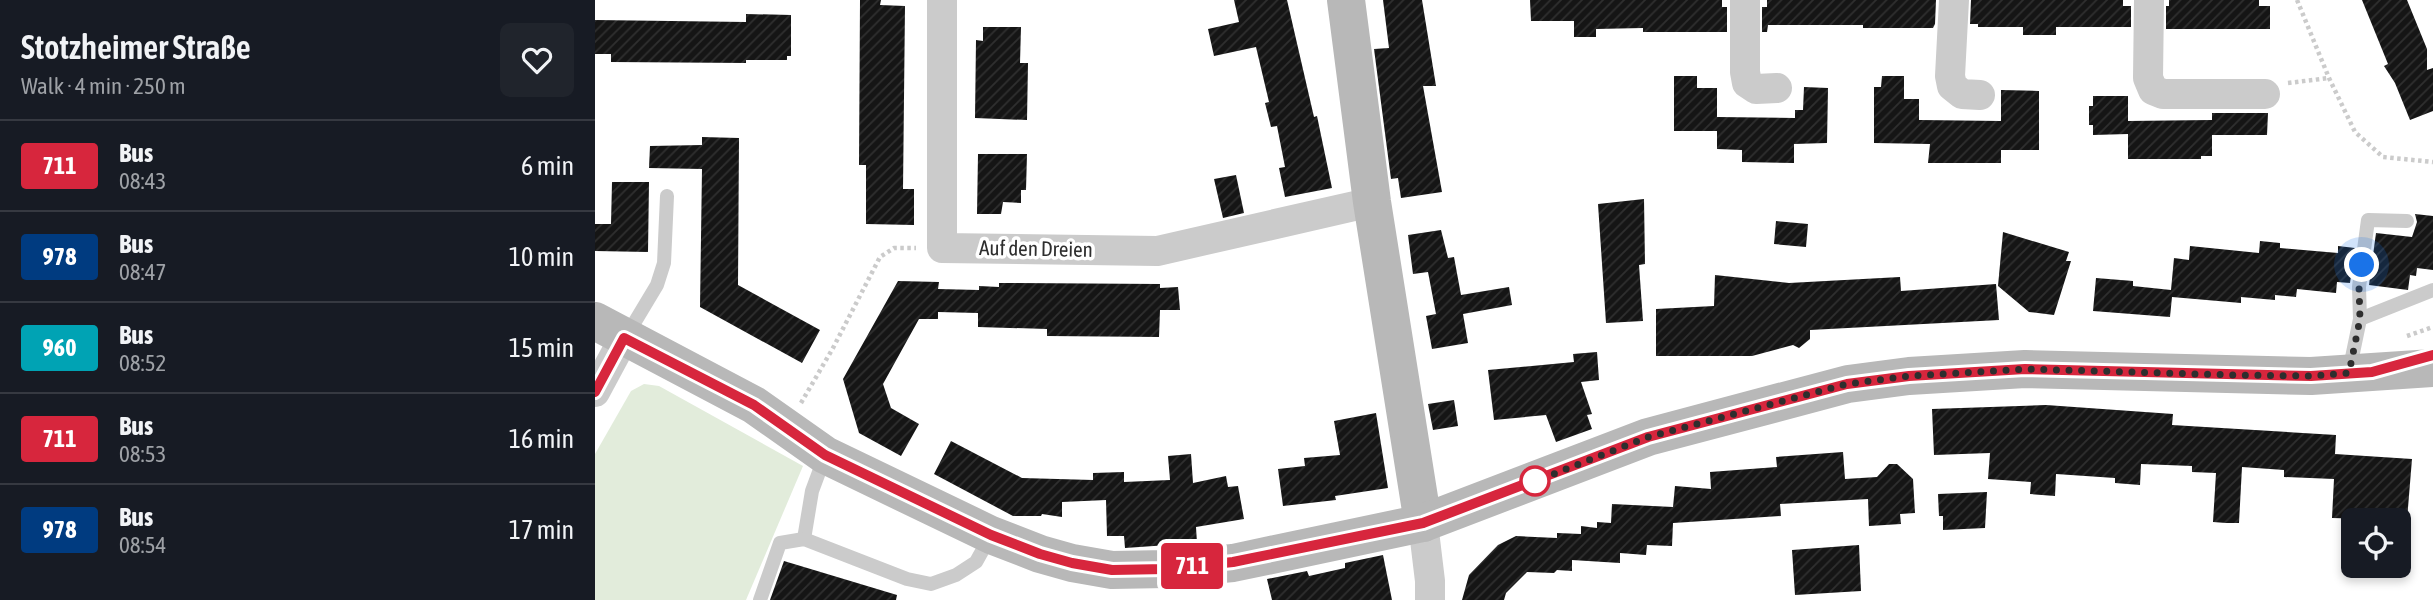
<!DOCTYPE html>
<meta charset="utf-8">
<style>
body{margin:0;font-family:"Asap Condensed",sans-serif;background:#20242c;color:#f1f3f6;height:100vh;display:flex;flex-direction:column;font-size:26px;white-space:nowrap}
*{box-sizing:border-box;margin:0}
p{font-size:23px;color:#9ea1a6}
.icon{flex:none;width:38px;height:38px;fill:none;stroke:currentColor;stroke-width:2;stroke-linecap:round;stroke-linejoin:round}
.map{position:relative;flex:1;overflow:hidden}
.sheet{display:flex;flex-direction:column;background:#171b24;width:595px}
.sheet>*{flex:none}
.badge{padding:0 14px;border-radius:5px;font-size:24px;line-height:46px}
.fabs{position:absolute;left:1746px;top:508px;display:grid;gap:14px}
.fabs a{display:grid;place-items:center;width:70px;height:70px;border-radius:10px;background:#171b24;box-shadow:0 4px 10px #0003;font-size:35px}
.you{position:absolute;width:35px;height:35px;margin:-18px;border:5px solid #fff;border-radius:50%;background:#1a73e8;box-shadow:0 0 0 10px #1a73e833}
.map>.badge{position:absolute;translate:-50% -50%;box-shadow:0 0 0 4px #fff}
.round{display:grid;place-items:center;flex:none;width:74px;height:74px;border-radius:10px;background:#20242c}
.headline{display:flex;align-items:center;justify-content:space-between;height:119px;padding:0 21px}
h1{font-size:33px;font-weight:600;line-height:52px}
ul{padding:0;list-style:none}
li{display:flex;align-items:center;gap:21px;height:91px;padding:0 21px;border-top:2px solid #363941}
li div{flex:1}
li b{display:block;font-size:26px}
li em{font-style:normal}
li .badge{min-width:77px;font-weight:700;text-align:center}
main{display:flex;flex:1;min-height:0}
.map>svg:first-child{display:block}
.green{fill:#e2ecdb}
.building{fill:url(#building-hatch)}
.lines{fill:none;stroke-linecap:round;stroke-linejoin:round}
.path{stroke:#cbcbcb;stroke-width:4.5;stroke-dasharray:3.5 3.5;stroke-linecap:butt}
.lane{stroke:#cbcbcb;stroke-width:14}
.street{stroke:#cbcbcb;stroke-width:30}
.secondary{stroke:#b8b8b8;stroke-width:38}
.line-casing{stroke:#fff;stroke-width:16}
.line{stroke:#d7263d;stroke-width:10}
.walk{stroke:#2e2e2e;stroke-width:7;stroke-dasharray:0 12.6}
.stop-dot{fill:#fff;stroke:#d7263d;stroke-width:3.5}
.labels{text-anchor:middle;stroke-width:7;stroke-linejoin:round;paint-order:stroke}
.street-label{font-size:21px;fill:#2e2e2e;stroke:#fff}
</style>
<main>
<section class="sheet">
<div class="headline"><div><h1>Stotzheimer Straße</h1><p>Walk · 4 min · 250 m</p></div><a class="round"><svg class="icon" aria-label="heart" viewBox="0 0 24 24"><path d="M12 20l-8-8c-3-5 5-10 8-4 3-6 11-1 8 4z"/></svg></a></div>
<ul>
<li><span class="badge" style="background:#d7263d;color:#fff">711</span><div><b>Bus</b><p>08:43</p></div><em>6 min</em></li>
<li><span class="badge" style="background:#003b80;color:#fff">978</span><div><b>Bus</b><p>08:47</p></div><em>10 min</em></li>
<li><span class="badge" style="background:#00a3b4;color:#fff">960</span><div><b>Bus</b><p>08:52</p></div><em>15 min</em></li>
<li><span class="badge" style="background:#d7263d;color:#fff">711</span><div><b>Bus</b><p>08:53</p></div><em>16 min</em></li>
<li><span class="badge" style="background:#003b80;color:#fff">978</span><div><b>Bus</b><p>08:54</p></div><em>17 min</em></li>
</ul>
</section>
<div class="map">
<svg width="1838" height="600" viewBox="0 0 1838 600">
<defs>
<pattern id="building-hatch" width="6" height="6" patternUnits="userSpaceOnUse" patternTransform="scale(1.75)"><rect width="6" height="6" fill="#151515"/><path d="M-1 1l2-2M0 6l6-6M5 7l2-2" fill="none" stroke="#2f2f2f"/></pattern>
</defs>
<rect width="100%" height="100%" fill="#fff"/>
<path class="green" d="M 49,384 L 64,386 L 208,466 L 151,600 L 0,600 L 0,454 L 36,391 Z"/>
<g class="building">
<path d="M 265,0 L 286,0 L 285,5 L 310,6 L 308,189 L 319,189 L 319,225 L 271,224 L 271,165 L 264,165 Z"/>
<path d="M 639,0 L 692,0 L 719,117 L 722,116 L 737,188 L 690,197 L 684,168 L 690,167 L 682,126 L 676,127 L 670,103 L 674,102 L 661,47 L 619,56 L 613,29 L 644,22 Z"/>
<path d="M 788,0 L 827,0 L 841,86 L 828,86 L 847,192 L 806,198 L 803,178 L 796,179 L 779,49 L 794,48 Z"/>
<path d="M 935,0 L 1127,0 L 1127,7 L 1132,7 L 1132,32 L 1048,32 L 1048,28 L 1001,29 L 1001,37 L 979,37 L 979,21 L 936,21 Z"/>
<path d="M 1172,0 L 1341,0 L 1340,24 L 1338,28 L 1268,28 L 1268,25 L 1173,25 L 1172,32 L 1167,32 L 1167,7 L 1172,7 Z"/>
<path d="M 1376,0 L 1528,0 L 1528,6 L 1536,6 L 1536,27 L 1461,27 L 1461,35 L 1428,35 L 1428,27 L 1383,27 L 1383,24 L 1375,24 Z"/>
<path d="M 1574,0 L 1664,0 L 1664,6 L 1675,6 L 1675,29 L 1571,29 L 1571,6 L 1574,6 Z"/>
<path d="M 1767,0 L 1812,0 L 1832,49 L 1832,70 L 1838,68 L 1838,111 L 1815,120 L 1800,83 L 1789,66 L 1793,64 Z"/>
<path d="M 151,14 L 196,15 L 196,56 L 192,56 L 192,60 L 151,60 L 151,63 L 16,62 L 16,54 L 0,54 L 0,20 L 151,22 Z"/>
<path d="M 388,27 L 426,27 L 425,63 L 433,63 L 432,120 L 380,118 L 381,40 L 388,41 Z"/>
<path d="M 1079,76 L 1102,76 L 1102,88 L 1122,88 L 1122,117 L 1200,118 L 1200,110 L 1208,110 L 1209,87 L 1233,88 L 1232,143 L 1199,144 L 1199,163 L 1147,162 L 1147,150 L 1122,149 L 1122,131 L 1079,131 Z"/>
<path d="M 1287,76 L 1309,76 L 1309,99 L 1324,99 L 1324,120 L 1406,121 L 1406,90 L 1444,91 L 1444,150 L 1406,150 L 1406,163 L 1333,163 L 1335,144 L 1279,143 L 1279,87 L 1286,87 Z"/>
<path d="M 1498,96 L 1533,96 L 1533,121 L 1617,120 L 1617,113 L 1673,113 L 1672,135 L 1617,135 L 1617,156 L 1606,156 L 1606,159 L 1533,159 L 1533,134 L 1498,135 L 1498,125 L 1494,125 L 1494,106 L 1498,106 Z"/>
<path d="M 107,137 L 144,138 L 143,285 L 225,330 L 207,363 L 105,307 L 107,169 L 54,168 L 55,146 L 107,145 Z"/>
<path d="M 383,154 L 432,154 L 431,190 L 426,190 L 426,203 L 408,202 L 406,214 L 382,214 Z"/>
<path d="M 641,175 L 649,213 L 628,218 L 619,179 Z"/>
<path d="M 17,182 L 54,182 L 53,252 L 0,251 L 0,224 L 16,224 Z"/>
<path d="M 1049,199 L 1050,264 L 1044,265 L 1048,321 L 1011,323 L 1003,204 Z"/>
<path d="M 1820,214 L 1838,216 L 1838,270 L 1822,268 L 1821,276 L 1815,275 L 1813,290 L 1774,285 L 1781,233 L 1817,237 L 1822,222 Z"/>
<path d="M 1181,221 L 1213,224 L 1211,247 L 1179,244 Z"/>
<path d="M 846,230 L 853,258 L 859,257 L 866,295 L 914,287 L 917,305 L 868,314 L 873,343 L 837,349 L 831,316 L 841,314 L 833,272 L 818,274 L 813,235 Z"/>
<path d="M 1408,232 L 1474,252 L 1471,261 L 1476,261 L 1459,315 L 1434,312 L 1403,286 Z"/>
<path d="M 1665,241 L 1685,243 L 1685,248 L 1743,253 L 1743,246 L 1760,248 L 1755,283 L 1742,282 L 1741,293 L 1702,289 L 1701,297 L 1680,295 L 1680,300 L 1646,297 L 1646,303 L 1577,297 L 1575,317 L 1498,311 L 1501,278 L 1538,281 L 1538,286 L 1576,290 L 1579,258 L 1594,260 L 1595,246 L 1664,253 Z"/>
<path d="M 1120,275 L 1194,283 L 1305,277 L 1306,291 L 1401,284 L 1404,320 L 1215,330 L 1215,339 L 1204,348 L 1198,345 L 1157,356 L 1061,356 L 1061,309 L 1119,306 Z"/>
<path d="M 303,281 L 344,282 L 343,289 L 384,290 L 384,286 L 404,287 L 404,283 L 565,284 L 565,288 L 583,287 L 585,310 L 565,310 L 564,337 L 452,336 L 452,329 L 383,327 L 383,313 L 343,312 L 343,319 L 324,319 L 288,384 L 296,408 L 324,424 L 306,456 L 264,433 L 248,379 Z"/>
<path d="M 1002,352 L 1004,380 L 986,382 L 997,414 L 992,415 L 997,429 L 961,442 L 951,415 L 899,420 L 893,370 L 979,362 L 978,354 Z"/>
<path d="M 859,400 L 863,426 L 838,430 L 833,404 Z"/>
<path d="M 1451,405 L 1578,414 L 1577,425 L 1741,435 L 1740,454 L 1817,459 L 1812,520 L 1737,518 L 1739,479 L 1689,477 L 1689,470 L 1647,467 L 1644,523 L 1631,523 L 1618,522 L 1621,473 L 1597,472 L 1597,466 L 1546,464 L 1545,485 L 1520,483 L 1520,478 L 1461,474 L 1460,496 L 1435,494 L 1436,482 L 1393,479 L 1395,453 L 1339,455 L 1337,409 Z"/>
<path d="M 781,413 L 793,488 L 740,496 L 741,500 L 688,506 L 683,469 L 710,466 L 709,458 L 745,455 L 739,421 Z"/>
<path d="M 356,441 L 427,478 L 498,480 L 498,473 L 529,472 L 529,482 L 575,480 L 573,456 L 596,454 L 598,483 L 631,476 L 633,487 L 643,486 L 649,519 L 601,527 L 602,543 L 530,548 L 529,536 L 512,536 L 511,500 L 467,502 L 467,517 L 447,514 L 446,516 L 418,516 L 339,474 Z"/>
<path d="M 1248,452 L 1250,479 L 1282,477 L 1294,464 L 1302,464 L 1318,479 L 1320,513 L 1305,514 L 1306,524 L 1274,526 L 1273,499 L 1185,504 L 1186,516 L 1078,523 L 1077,546 L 1052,545 L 1051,555 L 1025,553 L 1025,563 L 977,560 L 977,571 L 962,570 L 959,573 L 932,572 L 911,593 L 909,600 L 867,600 L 874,575 L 903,545 L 921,536 L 962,538 L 962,533 L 986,534 L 986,526 L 1002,528 L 1002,522 L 1016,523 L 1017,504 L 1078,507 L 1080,486 L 1116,489 L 1115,472 L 1182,467 L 1181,457 Z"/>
<path d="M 1392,492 L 1390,528 L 1348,530 L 1348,516 L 1344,516 L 1343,494 Z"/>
<path d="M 1264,545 L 1266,591 L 1200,595 L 1197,550 Z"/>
<path d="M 788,555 L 797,600 L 677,600 L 672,579 L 712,571 L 714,576 L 750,568 L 750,563 Z"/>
<path d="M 189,561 L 302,595 L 301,600 L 175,600 Z"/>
</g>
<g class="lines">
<g class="path">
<path d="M 1702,0 L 1734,78 L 1760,132 L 1788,157 L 1838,162"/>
<path d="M 1693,83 L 1734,78"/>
<path d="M 1812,336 L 1838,327"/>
<path d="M 206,403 L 238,348 L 285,257 L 299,248 L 321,248"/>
</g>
<g class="lane">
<path d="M 1765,319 L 1764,287 L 1773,220 L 1812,221"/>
<path d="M 32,335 L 62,285 L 69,263 L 72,196"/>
<path d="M 1754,372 L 1765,319 L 1838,290"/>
<path d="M 209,539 L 217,491 L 230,456"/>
<path d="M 165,600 L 185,543 L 209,539 L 312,579 L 336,584 L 361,575 L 381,562 L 395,537"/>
</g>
<g class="street">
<path d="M 347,0 L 347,248 L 562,251 L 777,202"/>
<path d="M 1150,0 L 1150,72 L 1152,83 L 1161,89 L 1182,88"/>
<path d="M 1359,0 L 1355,76 L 1357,86 L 1367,94 L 1385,95"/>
<path d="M 1554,0 L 1553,78 L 1558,90 L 1568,94 L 1670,94"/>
<path d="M 0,392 L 29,338"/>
<path d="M 828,523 L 835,581 L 835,600"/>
</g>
<g class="secondary">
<path d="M 751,0 L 777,202 L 828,523"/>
<path d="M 0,321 L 159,405 L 230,455 L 396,535 L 445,554 L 477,563 L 517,570 L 571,569 L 638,563 L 828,523 L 1053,437 L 1253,384 L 1314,376 L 1430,369 L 1716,376 L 1838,368"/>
</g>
</g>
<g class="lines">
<defs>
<path id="line" d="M 0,392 L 29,338 L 159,405 L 230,455 L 396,535 L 445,554 L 477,563 L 517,570 L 571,569 L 638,562 L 828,523 L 1053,437 L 1252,384 L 1314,376 L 1430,369 L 1716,376 L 1777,372 L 1838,355"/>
</defs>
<use href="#line" class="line-casing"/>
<use href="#line" class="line"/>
<path class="walk" d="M 940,481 L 938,482 L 1053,437 L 1252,384 L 1314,376 L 1430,369 L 1639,375 L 1716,376 L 1754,373 L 1765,319 L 1764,287 L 1767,265"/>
</g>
<circle class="stop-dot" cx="940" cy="481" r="14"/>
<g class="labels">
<g class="street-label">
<text transform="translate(441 249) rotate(1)" y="7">Auf den Dreien</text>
</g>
</g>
</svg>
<div class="fabs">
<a><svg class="icon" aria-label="locate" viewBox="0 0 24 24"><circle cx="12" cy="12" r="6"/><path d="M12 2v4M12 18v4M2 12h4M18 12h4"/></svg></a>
</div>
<div class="you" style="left:1767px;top:265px"></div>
<b class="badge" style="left:597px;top:566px;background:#d7263d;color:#fff">711</b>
</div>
</main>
